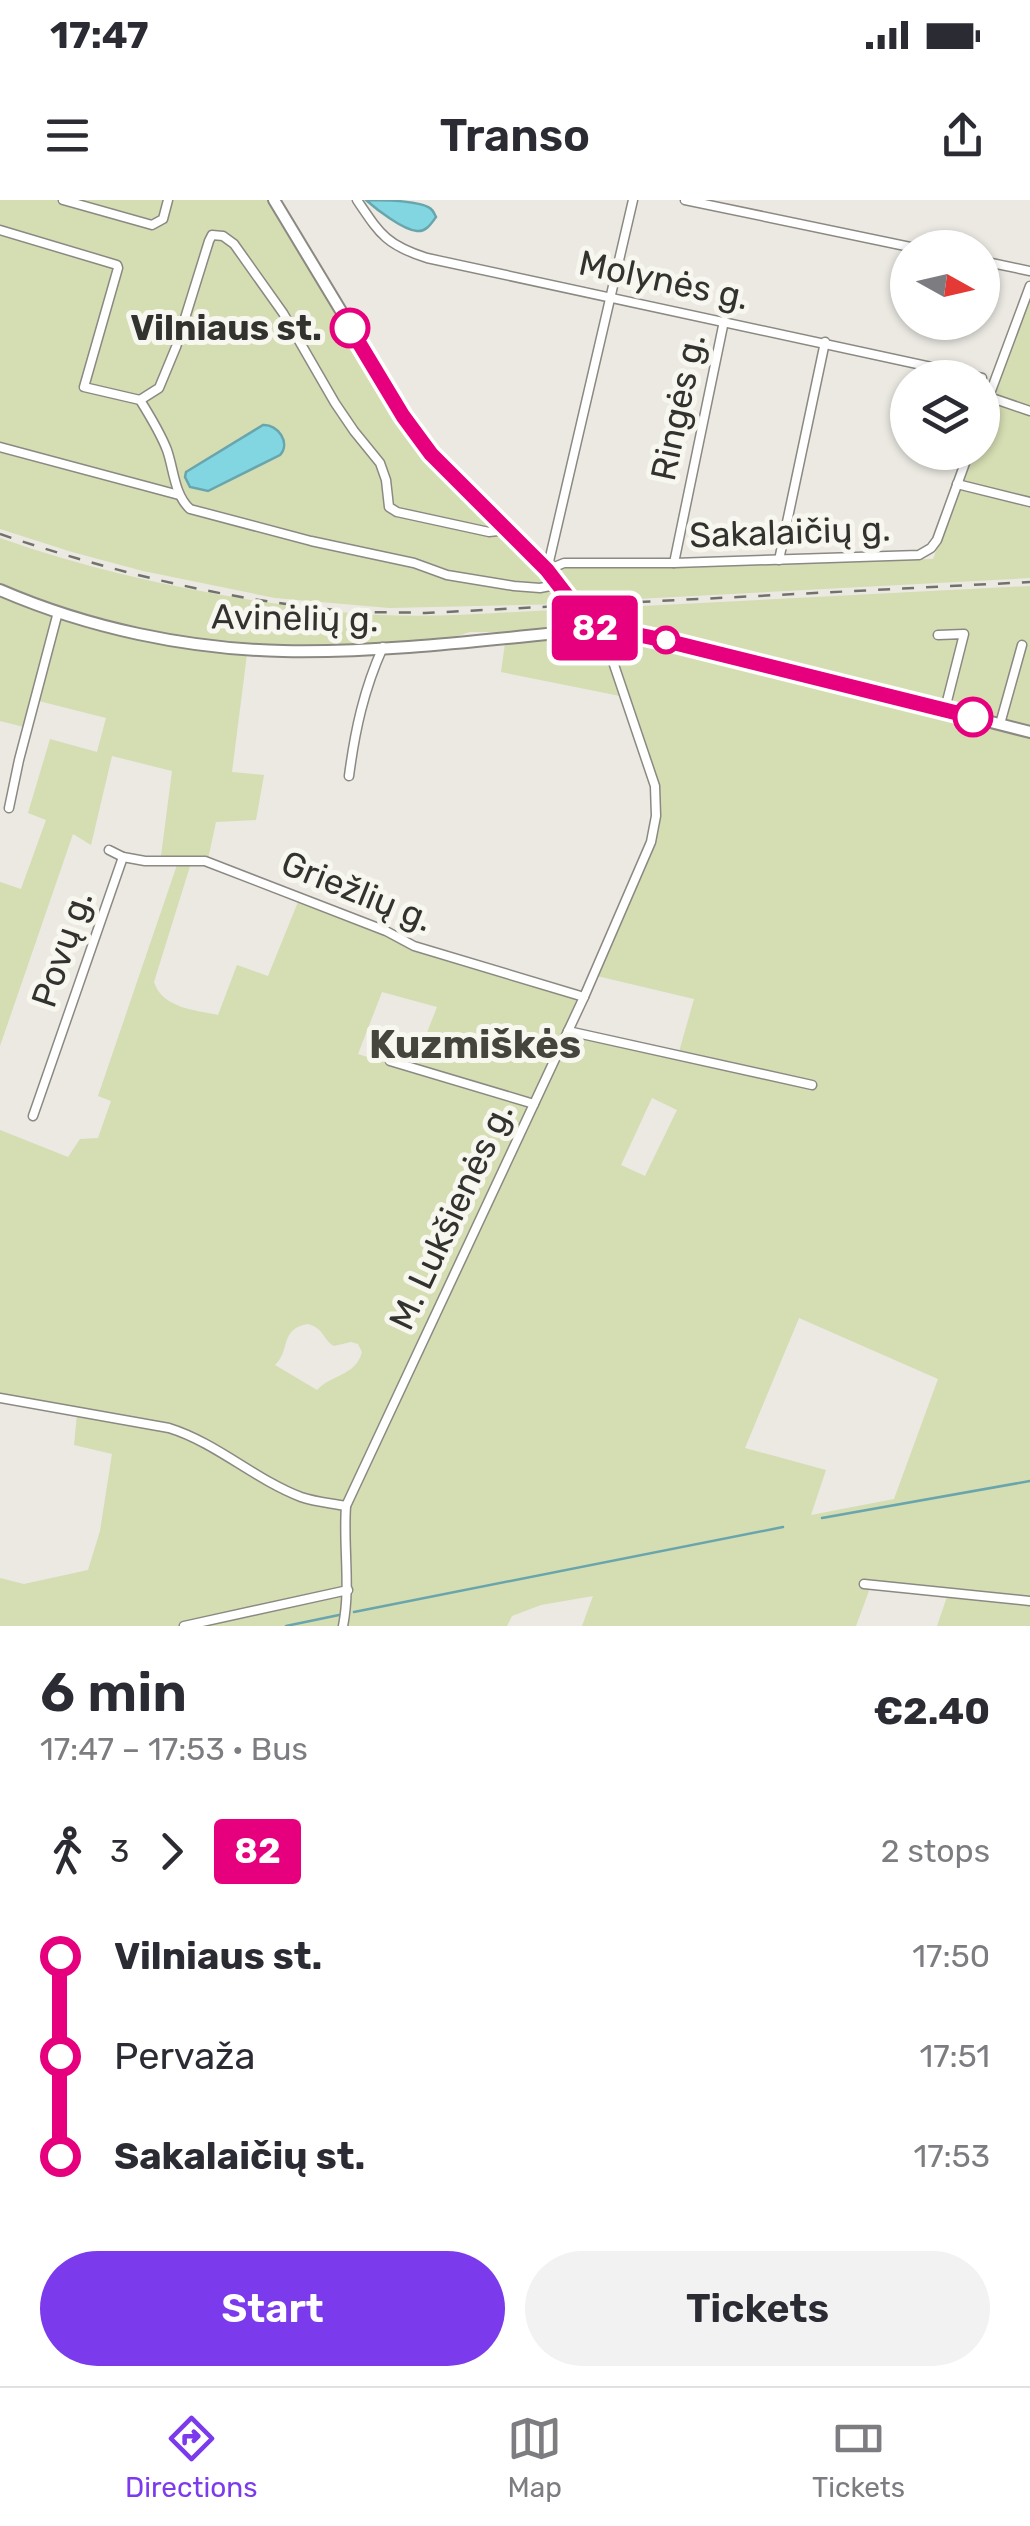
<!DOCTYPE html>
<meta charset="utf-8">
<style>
body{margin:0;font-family:Rubik,sans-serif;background:#f2f2f3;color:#2b2b33;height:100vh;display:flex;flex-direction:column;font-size:38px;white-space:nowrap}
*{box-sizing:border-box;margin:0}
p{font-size:32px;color:#7c7c81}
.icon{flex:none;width:55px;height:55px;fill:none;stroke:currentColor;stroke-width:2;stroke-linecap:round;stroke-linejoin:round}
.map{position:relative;height:1426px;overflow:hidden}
.side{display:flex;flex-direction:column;background:#fff;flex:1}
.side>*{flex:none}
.badge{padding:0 20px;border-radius:8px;font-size:35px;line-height:65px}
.needle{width:65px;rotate:98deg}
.controls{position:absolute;left:890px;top:30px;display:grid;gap:20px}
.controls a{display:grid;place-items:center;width:110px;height:110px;border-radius:50%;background:#fff;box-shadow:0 2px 8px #0004;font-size:50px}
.map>.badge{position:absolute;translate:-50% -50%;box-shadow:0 0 0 5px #fff}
.legs{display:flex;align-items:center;gap:15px;height:110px;padding:0 40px;font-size:32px}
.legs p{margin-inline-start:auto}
.overview{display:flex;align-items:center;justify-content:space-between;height:170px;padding:0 40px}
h1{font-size:55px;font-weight:600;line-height:75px}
.button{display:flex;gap:20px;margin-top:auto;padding:20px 40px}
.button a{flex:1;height:115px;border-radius:60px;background:#7c3aed;color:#fff;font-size:40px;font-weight:600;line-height:115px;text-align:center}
.button a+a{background:#f2f2f3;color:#2b2b33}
ul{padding:0 40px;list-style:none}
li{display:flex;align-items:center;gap:35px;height:100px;font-size:38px}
li i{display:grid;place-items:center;width:15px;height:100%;margin:0 12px;background:currentColor}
li i::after{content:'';width:25px;height:25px;margin:-12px;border:8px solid;border-radius:50%;background:#fff}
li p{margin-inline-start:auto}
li:first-child i{background:linear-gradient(#0000 50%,currentColor 0)}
li:last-child i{background:linear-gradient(currentColor 50%,#0000 0)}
.status{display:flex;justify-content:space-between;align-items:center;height:70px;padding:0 50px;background:#fff;direction:ltr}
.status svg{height:28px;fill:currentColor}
header{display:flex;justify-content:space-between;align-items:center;height:130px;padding:0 40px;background:#fff;font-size:45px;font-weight:600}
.menu{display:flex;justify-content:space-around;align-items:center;height:140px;border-top:2px solid #e1e1e2;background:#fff;font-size:28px;color:#7c7c81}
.menu a{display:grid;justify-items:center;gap:5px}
.menu .on{color:#7c3aed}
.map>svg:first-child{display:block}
.green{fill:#d5ddb3;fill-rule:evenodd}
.water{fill:#81d6e1;stroke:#69a5ac;stroke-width:2.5}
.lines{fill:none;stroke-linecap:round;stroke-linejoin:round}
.stream{stroke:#69a5ac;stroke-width:2.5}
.street-casing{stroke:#8b8982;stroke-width:11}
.secondary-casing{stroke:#8b8982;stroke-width:14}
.street{stroke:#fff;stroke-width:8}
.secondary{stroke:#fff;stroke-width:10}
.rail{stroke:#72726d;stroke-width:2.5;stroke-dasharray:12 12;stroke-linecap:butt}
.line-1-casing{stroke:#fff;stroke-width:22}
.line-1{stroke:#e6007e;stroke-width:15}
.stop-1-dot{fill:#fff;stroke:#e6007e;stroke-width:5}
.labels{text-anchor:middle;stroke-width:10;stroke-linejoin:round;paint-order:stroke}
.street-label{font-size:35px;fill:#32322f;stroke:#f8f7ef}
.stop-label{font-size:35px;font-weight:bold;fill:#32322f;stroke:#f8f7ef;text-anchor:end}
.quarter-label{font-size:40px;font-weight:bold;fill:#45443d;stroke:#f8f7ef}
</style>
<div class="status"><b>17:47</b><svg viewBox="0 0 49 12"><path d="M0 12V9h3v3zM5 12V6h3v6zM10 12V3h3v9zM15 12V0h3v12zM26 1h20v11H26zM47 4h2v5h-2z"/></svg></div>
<header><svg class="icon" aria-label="menu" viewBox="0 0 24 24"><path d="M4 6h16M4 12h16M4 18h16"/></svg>Transo<svg class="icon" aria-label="share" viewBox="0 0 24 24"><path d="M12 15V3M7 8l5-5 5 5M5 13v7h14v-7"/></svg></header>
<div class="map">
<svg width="1030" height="1426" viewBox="0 0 1030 1426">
<rect width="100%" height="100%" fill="#ebe9e2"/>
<g class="green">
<path d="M 0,0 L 268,0 L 422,257 L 534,361 L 565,404 L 389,408 L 275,398 L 143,371 L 72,352 L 0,329 Z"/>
<path d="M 1030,98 L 1030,378 L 580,402 L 561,378 L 560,370 L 565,367 L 933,359 L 974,253 L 982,252 L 983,227 Z"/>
<path d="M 0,338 C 82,367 166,386 251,400 C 294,406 336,413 379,415 C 443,418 507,412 570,409 L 575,419 L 574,426 L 568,428 L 511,432 L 470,432 L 451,438 L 364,444 L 267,445 L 175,437 L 141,429 L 82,415 L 0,385 Z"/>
<path d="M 1030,386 L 1030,528 L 736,452 L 704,440 L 606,422 L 591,416 L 585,409 Z"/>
<path d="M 0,394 L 59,417 L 247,454 L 232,572 L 264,575 L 256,620 L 216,622 L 208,659 L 161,656 L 172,571 L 112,556 L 91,645 L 73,634 L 0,846 L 0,682 L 21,689 L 46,620 L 28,613 L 50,539 L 97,552 L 106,518 L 31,499 L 24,527 L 0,521 Z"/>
<path d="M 584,435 L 599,441 L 603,447 L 620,496 L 501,472 L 505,443 Z"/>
<path d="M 620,436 L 694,451 L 1030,537 L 1030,1426 L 937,1426 L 950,1388 L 873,1380 L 856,1426 L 582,1426 L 593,1396 L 541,1405 L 512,1416 L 507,1426 L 347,1426 C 350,1412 352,1398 352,1384 C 353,1358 347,1333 350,1307 L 569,836 L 677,859 L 694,799 L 597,776 L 650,656 L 660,618 L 659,590 L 610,440 L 612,437 ZM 652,898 L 677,910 L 645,976 L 621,965 ZM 799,1118 L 938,1179 L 894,1299 L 811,1315 L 826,1270 L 745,1248 Z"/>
<path d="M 178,662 L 191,663 L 154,782 C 162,808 195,810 218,815 L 237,765 L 268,776 L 298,702 L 383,733 L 409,747 L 577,798 L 578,802 L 344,1299 C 340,1324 345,1350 345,1375 C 345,1393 343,1409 340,1426 L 0,1426 L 0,1378 L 24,1384 L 88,1370 L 100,1331 L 112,1254 L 74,1245 L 77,1215 L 0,1203 L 0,930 L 68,957 L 80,939 L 98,938 L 111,901 L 98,896 ZM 382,792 L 437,807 L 412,871 L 358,854 ZM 308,1124 C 325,1129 322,1139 334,1146 L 351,1142 L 358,1144 L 362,1152 C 356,1176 332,1174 317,1190 L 275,1165 C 291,1150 279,1129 308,1124 Z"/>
</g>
<g class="water">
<path d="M 366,0 C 380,0 424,0 432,10 C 434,12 435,15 436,17 C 431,24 426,32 417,31 C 403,30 376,9 366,0 Z"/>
<path d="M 263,225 C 278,224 291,243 280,255 L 208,291 L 190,287 L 185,277 L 186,272 Z"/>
</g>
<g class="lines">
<g class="stream">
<path d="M 822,1318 L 1030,1281"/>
<path d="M 354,1412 L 783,1327"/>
<path d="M 286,1426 L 339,1415"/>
</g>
<defs>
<g id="street">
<path d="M 63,0 L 152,25 L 163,19 L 168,0"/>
<path d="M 357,0 C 380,34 386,45 427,58 L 982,178"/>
<path d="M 685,0 L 915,48"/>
<path d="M 0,30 L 117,65 L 118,68 L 84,187 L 140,200 C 150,216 160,232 167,250 C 174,270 174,294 190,309 L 311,341 L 414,363 L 447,375 L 514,386 L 540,388 L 560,384"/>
<path d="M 982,61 L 1030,71"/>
<path d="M 989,197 L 1030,211"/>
<path d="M 140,200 L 159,188 L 176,147 L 209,41 L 212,35 L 223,36 L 234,44 L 283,113 L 335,203 L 354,231 L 380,263 L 386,280 L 389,307 L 397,312 L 489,332 L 498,331 L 505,326"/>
<path d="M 982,215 L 1030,86"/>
<path d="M 0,247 L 179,295"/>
<path d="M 957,284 L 1030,302"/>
<path d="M 779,360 L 825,142"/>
<path d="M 674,363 L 724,121"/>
<path d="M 547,370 L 564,363 L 674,363 L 919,355 L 931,348 L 937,340 L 969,252"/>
<path d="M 547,370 L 633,0"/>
<path d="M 938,435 L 964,434 L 945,509"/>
<path d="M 1000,524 L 1022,445"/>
<path d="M 349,576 C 355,530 364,489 383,447"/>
<path d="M 9,608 L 19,560 L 58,412"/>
<path d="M 109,650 L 123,657 L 145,661 L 205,661 L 386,731 L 414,746 L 584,797"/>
<path d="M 568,831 L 812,885"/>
<path d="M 390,861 L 534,904"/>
<path d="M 33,916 L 123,657"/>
<path d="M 0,1198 L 169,1228 C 217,1243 254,1279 301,1297 C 315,1302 331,1303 346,1306"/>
<path d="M 864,1384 L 1030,1401"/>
<path d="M 184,1426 L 348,1390"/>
<path d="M 343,1426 C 351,1386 343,1346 346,1306 L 584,797 L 651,642 L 656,616 L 655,586 L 608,447 L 596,429"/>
</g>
<g id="secondary">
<path d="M 274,0 L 414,232 L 451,275 L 547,370 L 584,418 L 596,429"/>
<path d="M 0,390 C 88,428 187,449 283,451 C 387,453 492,439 596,429 L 620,431 L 768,465 L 1030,532"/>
</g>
</defs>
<use href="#street" class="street-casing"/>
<use href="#secondary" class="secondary-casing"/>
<use href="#street" class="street"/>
<use href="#secondary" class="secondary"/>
<path class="rail" d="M 0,334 C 112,372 230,401 348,411 C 373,413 400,412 425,413 L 1030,382"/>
</g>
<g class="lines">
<defs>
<path id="line-1" d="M 350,128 L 403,216 L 431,254 L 547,370 L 584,418 L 596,430 L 620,431 L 663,440 L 973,517"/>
</defs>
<use href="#line-1" class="line-1-casing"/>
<use href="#line-1" class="line-1"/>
</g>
<g class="stop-1-dot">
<circle cx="350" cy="128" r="18"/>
<circle cx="666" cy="440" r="12"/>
<circle cx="973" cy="517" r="18"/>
</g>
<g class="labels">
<g class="street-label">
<text transform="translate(664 80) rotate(12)" y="12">Molynės g.</text>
<text transform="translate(678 207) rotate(-78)" y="12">Ringės g.</text>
<text transform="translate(790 332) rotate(-2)" y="12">Sakalaičių g.</text>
<text transform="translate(295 418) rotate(1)" y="12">Avinėlių g.</text>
<text transform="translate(357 691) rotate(22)" y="12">Griežlių g.</text>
<text transform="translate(62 749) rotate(-71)" y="12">Povų g.</text>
<text transform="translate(451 1016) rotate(-65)" y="12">M. Lukšienės g.</text>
</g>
<g class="stop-label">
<text x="322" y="140">Vilniaus st.</text>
</g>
<g class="quarter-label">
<text x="475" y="858">Kuzmiškės</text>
</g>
</g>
</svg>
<div class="controls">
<a><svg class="needle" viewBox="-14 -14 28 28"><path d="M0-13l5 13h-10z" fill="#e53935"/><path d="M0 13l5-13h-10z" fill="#7c7c81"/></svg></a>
<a><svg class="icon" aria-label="layers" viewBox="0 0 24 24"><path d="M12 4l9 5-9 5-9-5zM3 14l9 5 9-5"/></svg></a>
</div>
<b class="badge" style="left:595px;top:428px;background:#e6007e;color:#fff">82</b>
</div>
<section class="side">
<div class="overview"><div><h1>6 min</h1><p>17:47 – 17:53 · Bus</p></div><b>€2.40</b></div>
<div class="legs"><svg class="icon" aria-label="walk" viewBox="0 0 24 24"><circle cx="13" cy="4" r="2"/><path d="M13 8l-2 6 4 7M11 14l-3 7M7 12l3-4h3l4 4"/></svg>3<svg class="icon" aria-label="forward" viewBox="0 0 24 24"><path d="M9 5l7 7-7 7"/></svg><b class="badge" style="background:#e6007e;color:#fff">82</b><p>2 stops</p></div>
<ul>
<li><i style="color:#e6007e"></i><b>Vilniaus st.</b><p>17:50</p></li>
<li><i style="color:#e6007e"></i><span>Pervaža</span><p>17:51</p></li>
<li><i style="color:#e6007e"></i><b>Sakalaičių st.</b><p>17:53</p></li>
</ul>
<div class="button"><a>Start</a><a>Tickets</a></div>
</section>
<nav class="menu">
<a class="on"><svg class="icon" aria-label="directions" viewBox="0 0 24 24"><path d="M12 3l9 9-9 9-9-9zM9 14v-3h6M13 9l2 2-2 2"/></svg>Directions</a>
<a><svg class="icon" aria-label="map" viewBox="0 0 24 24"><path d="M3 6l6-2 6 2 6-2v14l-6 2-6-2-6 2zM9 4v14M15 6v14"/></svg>Map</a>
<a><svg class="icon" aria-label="tickets" viewBox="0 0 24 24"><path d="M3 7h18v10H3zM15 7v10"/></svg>Tickets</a>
</nav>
